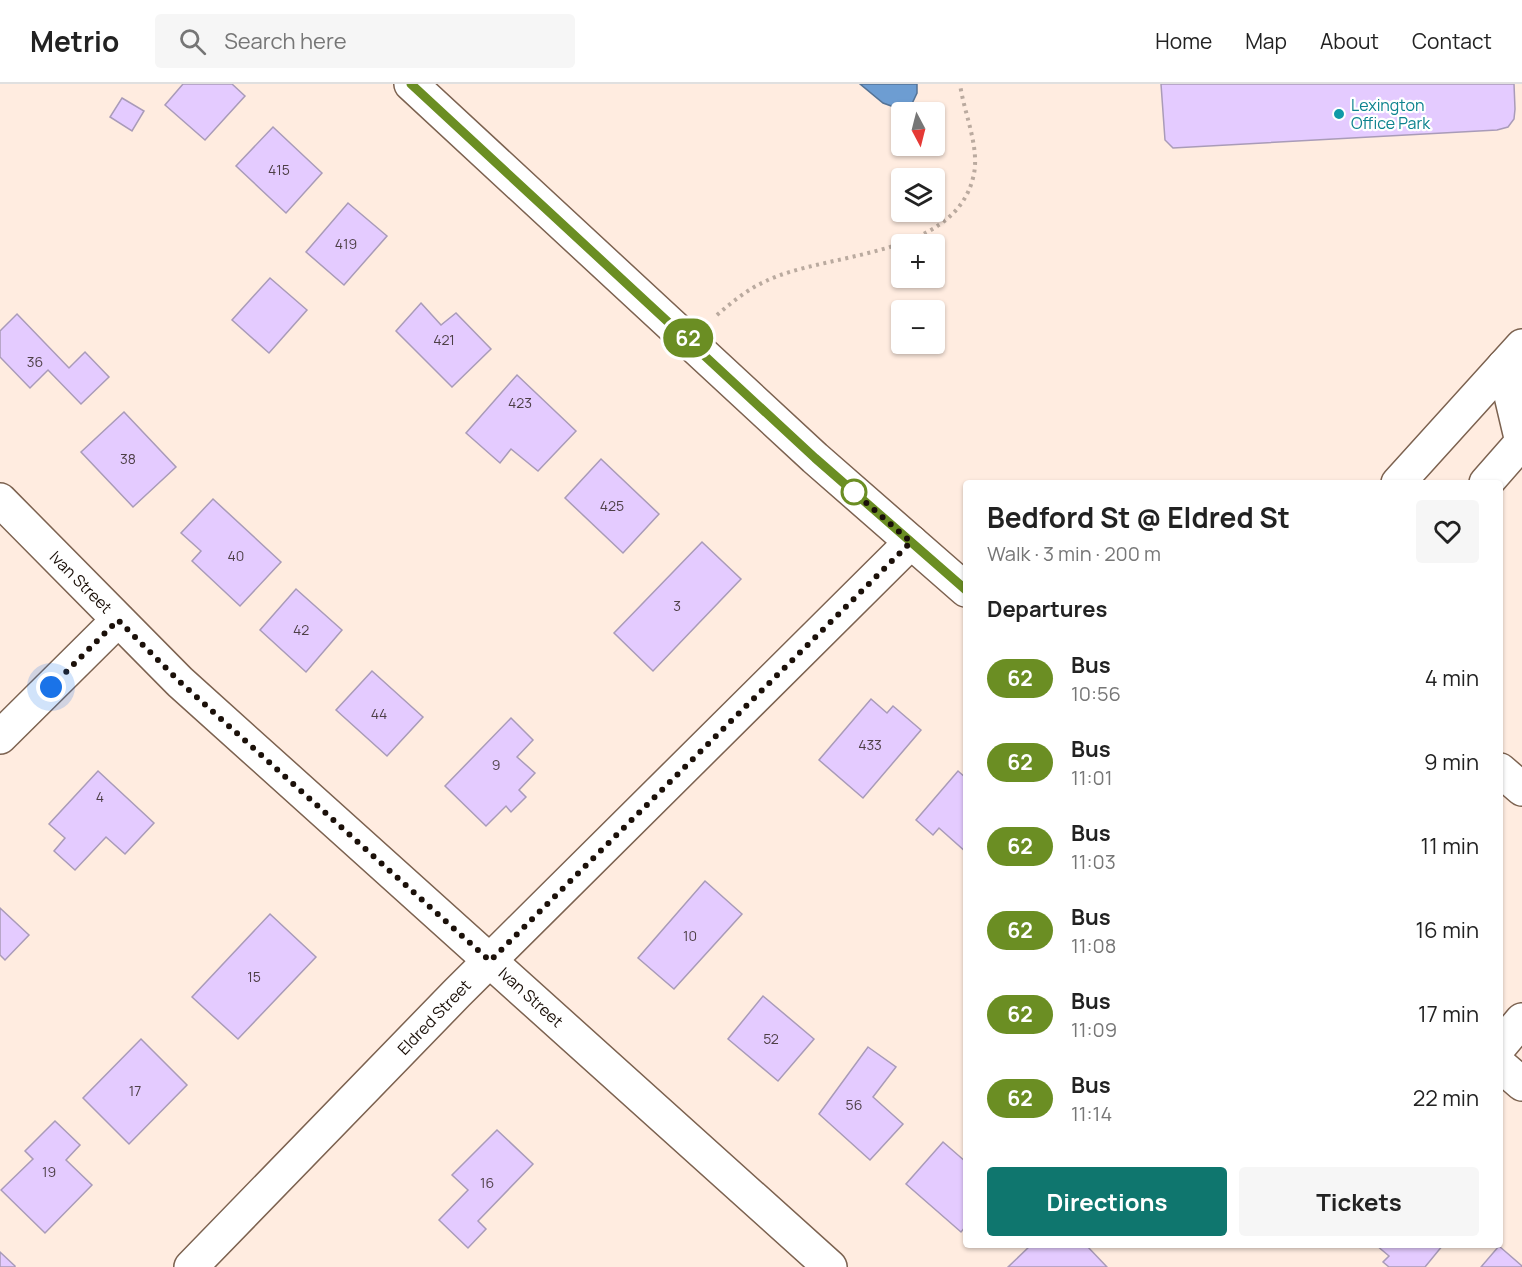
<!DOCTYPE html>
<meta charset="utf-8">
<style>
body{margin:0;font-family:Manrope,sans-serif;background:#f6f6f6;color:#222;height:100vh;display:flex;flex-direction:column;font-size:22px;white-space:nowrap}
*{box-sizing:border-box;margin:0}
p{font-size:20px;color:#767676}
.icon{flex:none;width:33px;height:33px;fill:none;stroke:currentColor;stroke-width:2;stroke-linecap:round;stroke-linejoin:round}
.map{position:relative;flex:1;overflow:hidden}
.side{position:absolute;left:963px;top:396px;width:540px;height:768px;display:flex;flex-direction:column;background:#fff;border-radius:6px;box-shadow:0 2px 4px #0004}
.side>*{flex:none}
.badge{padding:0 12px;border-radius:20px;font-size:21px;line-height:39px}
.needle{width:39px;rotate:173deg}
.tools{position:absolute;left:891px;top:18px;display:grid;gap:12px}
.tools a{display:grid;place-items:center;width:54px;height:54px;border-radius:6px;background:#fff;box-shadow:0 2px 4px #0004;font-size:30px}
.you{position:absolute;width:30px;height:30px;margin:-15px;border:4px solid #fff;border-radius:50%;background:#1a73e8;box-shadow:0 0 0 9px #1a73e833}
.map>.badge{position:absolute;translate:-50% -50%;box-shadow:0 0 0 3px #fff}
h2{padding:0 24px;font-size:22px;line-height:54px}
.round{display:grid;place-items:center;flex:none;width:63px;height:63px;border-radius:6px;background:#f6f6f6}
.summary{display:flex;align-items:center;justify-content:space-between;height:102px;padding:0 24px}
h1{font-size:28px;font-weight:700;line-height:45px}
.button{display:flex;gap:12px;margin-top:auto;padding:12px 24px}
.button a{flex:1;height:69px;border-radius:6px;background:#0f766e;color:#fff;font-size:24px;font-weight:700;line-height:69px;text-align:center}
.button a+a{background:#f6f6f6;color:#222}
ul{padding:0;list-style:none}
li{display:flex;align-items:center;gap:18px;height:84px;padding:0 24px}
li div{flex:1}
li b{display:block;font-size:22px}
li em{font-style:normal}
li .badge{min-width:66px;font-weight:700;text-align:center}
header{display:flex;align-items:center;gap:36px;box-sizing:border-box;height:84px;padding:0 30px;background:#fff;border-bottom:2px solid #e0e0e0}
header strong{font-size:28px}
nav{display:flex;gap:33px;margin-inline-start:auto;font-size:21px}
.search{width:420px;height:54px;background:#f6f6f6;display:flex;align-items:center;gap:15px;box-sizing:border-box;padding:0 21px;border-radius:6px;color:#767676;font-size:22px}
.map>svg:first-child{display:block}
.water{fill:#6d9dd2;stroke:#547396;stroke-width:1.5}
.building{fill:#e4cbff;stroke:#a99bb8;stroke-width:1.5}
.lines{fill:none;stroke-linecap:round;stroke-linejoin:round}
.minor-casing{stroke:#7c6250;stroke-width:36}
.major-casing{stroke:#7c6250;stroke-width:36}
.path{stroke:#baaa9f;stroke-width:4;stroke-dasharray:3 4.5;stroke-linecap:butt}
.minor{stroke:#fff;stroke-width:33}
.major{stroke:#fff;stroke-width:33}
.line-casing{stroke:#fff;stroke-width:14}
.line{stroke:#6b8e23;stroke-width:9}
.walk{stroke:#1b1009;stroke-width:6;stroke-dasharray:0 10.8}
.culture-dot{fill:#0f9aa8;stroke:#fff;stroke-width:2}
.stop-dot{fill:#fff;stroke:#6b8e23;stroke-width:3}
.labels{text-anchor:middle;stroke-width:4.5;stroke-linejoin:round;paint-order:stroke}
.number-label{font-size:14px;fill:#4d3f46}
.culture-label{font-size:16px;fill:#0d838f;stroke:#fff;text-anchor:start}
.street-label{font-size:16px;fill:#1b1009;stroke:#fff}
</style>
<header>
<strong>Metrio</strong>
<div class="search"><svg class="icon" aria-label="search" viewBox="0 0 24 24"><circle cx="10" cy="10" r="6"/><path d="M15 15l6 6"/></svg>Search here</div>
<nav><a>Home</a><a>Map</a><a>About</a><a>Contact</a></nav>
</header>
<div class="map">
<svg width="1522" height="1183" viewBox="0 0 1522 1183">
<rect width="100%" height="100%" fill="#ffece0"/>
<path class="water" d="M 860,0 L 917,0 L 917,9 L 908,28 L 883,19 Z"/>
<g class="building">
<path d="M 183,0 L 232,0 L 245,12 L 205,56 L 165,21 Z"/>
<path d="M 1161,0 L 1514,0 L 1515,25 L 1514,35 L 1508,43 L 1497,46 L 1173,64 L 1165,56 Z"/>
<path d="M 122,14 L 144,27 L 132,47 L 110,33 Z"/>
<path d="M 273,43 L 322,89 L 286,129 L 236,82 Z"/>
<path d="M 348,119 L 387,152 L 344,201 L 306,168 Z"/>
<path d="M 270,194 L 307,226 L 269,269 L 232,236 Z"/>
<path d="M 421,219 L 441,241 L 456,229 L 491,265 L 452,303 L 396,247 Z"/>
<path d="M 17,230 L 69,284 L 85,268 L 109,293 L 81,320 L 48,286 L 30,304 L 0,273 L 0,247 Z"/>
<path d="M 517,291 L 576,347 L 538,387 L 511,365 L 500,379 L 466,349 Z"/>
<path d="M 124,328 L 176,383 L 133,423 L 81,368 Z"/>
<path d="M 601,375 L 659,430 L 623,469 L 565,414 Z"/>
<path d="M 213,415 L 281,478 L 240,522 L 192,477 L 201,467 L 181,449 Z"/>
<path d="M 702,458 L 741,495 L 653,587 L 614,549 Z"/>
<path d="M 296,505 L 342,546 L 306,588 L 260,546 Z"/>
<path d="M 372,587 L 423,633 L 387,672 L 336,626 Z"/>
<path d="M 871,615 L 887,629 L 893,622 L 921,646 L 863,714 L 819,676 Z"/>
<path d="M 511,634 L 533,656 L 517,673 L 535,689 L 519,706 L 526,713 L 511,728 L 506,722 L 486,742 L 445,702 Z"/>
<path d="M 98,687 L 154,739 L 125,770 L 106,753 L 75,786 L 54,767 L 65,754 L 49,740 Z"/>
<path d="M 958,687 L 966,694 L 966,768 L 939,744 L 933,751 L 916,736 Z"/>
<path d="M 705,797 L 742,830 L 674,905 L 638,874 Z"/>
<path d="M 0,824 L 29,851 L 5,876 L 0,871 Z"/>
<path d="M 270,830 L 316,873 L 238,955 L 192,913 Z"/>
<path d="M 763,912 L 814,955 L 778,997 L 728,955 Z"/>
<path d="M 141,955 L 187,1001 L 129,1060 L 83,1014 Z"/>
<path d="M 868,963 L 896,983 L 873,1013 L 903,1040 L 870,1076 L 819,1030 Z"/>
<path d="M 55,1037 L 80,1061 L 66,1076 L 92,1101 L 45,1149 L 1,1106 L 33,1075 L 25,1067 Z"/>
<path d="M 497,1046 L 533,1080 L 478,1137 L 486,1145 L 468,1164 L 439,1136 L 468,1106 L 452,1091 Z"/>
<path d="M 943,1058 L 966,1078 L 966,1142 L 961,1148 L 906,1100 Z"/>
<path d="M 1031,1161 L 1086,1161 L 1107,1183 L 1008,1183 Z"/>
<path d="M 1376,1161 L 1443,1161 L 1425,1183 L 1389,1183 L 1383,1178 L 1389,1172 Z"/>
<path d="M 1499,1162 L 1522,1182 L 1522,1183 L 1481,1183 Z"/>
<path d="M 0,1168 L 15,1182 L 15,1183 L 0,1183 Z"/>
</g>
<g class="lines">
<defs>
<g id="minor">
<path d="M 1398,399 L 1522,262"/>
<path d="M 1486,399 L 1522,358 L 1504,282"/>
<path d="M 0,416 L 180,598 L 830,1183"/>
<path d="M 0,653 L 118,536"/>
<path d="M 1500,686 L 1522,705"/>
<path d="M 1500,962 L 1522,936"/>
<path d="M 191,1183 L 457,909 L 911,458"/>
</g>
<g id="major">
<path d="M 411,0 L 815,374 L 966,506"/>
<path d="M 1500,981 L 1522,1000"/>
</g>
</defs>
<use href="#minor" class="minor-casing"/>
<use href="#major" class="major-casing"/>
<path class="path" d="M 717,231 C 732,218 748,205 766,197 C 826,168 953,174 973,94 C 981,65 964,30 960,0"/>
<use href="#minor" class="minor"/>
<use href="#major" class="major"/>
</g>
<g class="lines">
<defs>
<path id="line" d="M 411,0 L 815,374 L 966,506"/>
</defs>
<use href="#line" class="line-casing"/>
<use href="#line" class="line"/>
<path class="walk" d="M 51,603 L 118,536 L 180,598 L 490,877 L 911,458 L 847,402 L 854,408"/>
</g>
<circle class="culture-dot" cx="1339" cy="30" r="6"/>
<circle class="stop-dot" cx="854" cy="408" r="12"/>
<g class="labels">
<g class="number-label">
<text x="279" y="91">415</text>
<text x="346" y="165">419</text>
<text x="444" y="261">421</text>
<text x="35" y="283">36</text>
<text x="520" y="324">423</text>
<text x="128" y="380">38</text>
<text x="612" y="427">425</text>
<text x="236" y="477">40</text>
<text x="677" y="527">3</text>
<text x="301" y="551">42</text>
<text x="379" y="635">44</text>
<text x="870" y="666">433</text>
<text x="496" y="686">9</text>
<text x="100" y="718">4</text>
<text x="690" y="857">10</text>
<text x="254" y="898">15</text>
<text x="771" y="960">52</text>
<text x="135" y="1012">17</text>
<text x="854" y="1026">56</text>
<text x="49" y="1093">19</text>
<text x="487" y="1104">16</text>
</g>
<g class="culture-label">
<text x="1351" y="27">Lexington<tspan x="1351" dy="18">Office Park</tspan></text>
</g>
<g class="street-label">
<text transform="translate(81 498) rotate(45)" y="6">Ivan Street</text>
<text transform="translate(531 913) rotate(42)" y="6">Ivan Street</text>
<text transform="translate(434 933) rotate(-46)" y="6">Eldred Street</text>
</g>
</g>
</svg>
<div class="tools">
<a><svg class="needle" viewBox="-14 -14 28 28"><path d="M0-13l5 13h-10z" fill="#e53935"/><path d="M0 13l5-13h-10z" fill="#767676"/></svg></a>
<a><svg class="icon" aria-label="layers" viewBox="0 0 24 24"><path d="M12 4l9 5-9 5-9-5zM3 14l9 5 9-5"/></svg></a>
<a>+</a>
<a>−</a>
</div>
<div class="you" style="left:51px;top:603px"></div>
<b class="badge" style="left:688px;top:254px;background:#6b8e23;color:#fff">62</b>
<section class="side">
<div class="summary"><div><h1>Bedford St @ Eldred St</h1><p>Walk · 3 min · 200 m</p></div><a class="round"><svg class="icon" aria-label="heart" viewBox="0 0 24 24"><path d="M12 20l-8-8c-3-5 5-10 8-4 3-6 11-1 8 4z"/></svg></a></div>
<h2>Departures</h2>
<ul>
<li><span class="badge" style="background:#6b8e23;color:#fff">62</span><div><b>Bus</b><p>10:56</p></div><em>4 min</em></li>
<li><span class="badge" style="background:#6b8e23;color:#fff">62</span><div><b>Bus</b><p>11:01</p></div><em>9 min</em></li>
<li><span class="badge" style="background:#6b8e23;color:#fff">62</span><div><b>Bus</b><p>11:03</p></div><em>11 min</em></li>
<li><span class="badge" style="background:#6b8e23;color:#fff">62</span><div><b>Bus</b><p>11:08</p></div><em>16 min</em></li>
<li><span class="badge" style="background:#6b8e23;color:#fff">62</span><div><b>Bus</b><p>11:09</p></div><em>17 min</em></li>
<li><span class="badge" style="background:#6b8e23;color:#fff">62</span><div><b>Bus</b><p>11:14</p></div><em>22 min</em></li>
</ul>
<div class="button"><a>Directions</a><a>Tickets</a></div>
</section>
</div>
